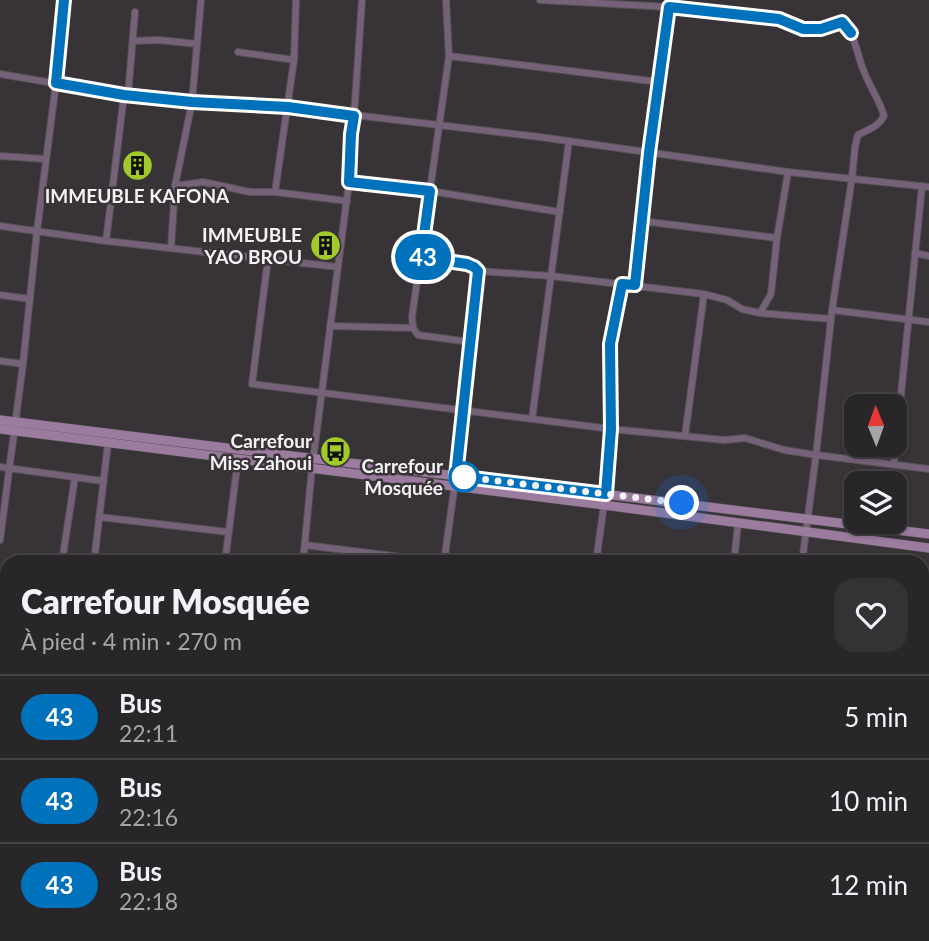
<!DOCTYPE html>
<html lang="fr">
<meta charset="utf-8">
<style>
body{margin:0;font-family:Lato,sans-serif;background:#353235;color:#f1f3f6;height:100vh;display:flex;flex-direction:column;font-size:26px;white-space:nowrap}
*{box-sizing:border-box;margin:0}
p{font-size:23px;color:#a5a5a8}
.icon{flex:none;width:38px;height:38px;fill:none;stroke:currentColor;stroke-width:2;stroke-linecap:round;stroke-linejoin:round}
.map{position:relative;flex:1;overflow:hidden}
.drawer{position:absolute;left:0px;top:555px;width:929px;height:387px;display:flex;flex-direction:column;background:#292629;border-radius:21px 21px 0 0;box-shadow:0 2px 5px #0004,0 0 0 2px #454346}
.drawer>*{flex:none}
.badge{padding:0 14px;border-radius:23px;font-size:24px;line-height:46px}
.needle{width:46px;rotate:359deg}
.controls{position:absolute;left:844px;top:394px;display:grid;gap:14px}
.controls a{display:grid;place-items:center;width:63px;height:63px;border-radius:14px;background:#292629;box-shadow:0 2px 5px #0004,0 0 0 2px #454346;font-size:35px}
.you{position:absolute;width:35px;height:35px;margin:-18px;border:5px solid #fff;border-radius:50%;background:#1a73e8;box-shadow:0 0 0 10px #1a73e833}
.map>.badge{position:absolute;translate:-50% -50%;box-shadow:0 0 0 4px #fff}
.round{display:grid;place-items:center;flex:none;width:74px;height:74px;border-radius:21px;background:#353235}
.summary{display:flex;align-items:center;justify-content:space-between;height:119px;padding:0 21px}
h1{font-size:33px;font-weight:800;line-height:52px}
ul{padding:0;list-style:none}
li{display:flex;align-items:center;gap:21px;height:84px;padding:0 21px;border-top:2px solid #454346}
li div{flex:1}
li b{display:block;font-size:26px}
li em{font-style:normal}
li .badge{min-width:77px;font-weight:700;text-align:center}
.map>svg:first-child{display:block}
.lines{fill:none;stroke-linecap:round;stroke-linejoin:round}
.minor-casing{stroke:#555255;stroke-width:8}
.secondary-casing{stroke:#555255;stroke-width:10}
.minor{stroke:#766278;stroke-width:6}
.secondary{stroke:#9b7b9e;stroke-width:9}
.line-casing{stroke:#fff;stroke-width:16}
.line{stroke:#0072bc;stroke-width:10}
.walk{stroke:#f5f2f5;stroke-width:7;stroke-dasharray:0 12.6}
.stop-dot{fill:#fff;stroke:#0072bc;stroke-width:3.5}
.labels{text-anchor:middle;stroke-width:5;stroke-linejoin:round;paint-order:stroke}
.poi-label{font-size:19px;font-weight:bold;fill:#f5f2f5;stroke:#373337;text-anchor:end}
.stop-label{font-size:19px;font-weight:bold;fill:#f5f2f5;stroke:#373337;text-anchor:end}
</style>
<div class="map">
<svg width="929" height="941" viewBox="0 0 929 941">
<rect width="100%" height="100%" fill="#373337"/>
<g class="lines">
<defs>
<g id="minor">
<path d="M 446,0 L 449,56 L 412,317 L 413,328 L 418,335 L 470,342"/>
<path d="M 540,0 L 669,7 L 779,19 L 803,29 L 821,29 L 842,22 C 856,34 857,57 865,74 C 871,89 880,101 884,116 C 878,127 869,129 858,135 L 855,147 L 852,178 L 832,310 L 816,455 L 802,562"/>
<path d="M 133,41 L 159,40 L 197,44"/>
<path d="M 238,52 L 294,60"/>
<path d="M 449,56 L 659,82"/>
<path d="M 0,74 L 124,95 L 106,241"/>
<path d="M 124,95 L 192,102 L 287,107 L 540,137 L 788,172 L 929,187"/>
<path d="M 128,95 L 135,12"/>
<path d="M 0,156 L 46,159"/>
<path d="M 349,182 L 430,191 L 560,212"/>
<path d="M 175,186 L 203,182 L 250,192 L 275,192 L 347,201"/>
<path d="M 275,192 L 294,60 L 296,0"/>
<path d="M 642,221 L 777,238"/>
<path d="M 0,226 L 106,241 L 338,267"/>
<path d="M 171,248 L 175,186 L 192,102 L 201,0"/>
<path d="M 915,253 L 929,256"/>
<path d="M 421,256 L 467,264 L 474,267 L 478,271 L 551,276 L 704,294 L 727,300 L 742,309 L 760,313 L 831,319"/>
<path d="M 268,259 L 252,384 L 611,429 L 724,440 L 745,438 L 784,450 L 816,455 L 929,469"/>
<path d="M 635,285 L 649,153 L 670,0"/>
<path d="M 0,295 L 30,299"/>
<path d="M 832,310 L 929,322"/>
<path d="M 760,313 L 771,294 L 777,238 L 788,172"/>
<path d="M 330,326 L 413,328"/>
<path d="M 0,361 L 23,364"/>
<path d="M 532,419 L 569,141"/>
<path d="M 685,436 L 704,294"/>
<path d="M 894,464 L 922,186"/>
<path d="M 0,467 L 103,481"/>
<path d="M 606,494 L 611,429 L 610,344 L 622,284"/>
<path d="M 99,517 L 228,532"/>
<path d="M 0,540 L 23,364 L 37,231 L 56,83 L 64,0"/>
<path d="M 305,545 L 441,562"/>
<path d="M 62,562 L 75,477"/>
<path d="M 94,562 L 108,443"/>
<path d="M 225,562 L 238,459"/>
<path d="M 303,562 L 312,468 L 349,182 L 351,134 L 354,116 L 362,0"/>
<path d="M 444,562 L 456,476 L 478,271"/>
<path d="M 596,562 L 604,505"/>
<path d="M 734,562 L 738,523"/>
<path d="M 922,617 L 929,618"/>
<path d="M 0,639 L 7,640"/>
<path d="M 922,740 L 929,681"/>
<path d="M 0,788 L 7,789"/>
<path d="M 0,851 L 7,852"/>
<path d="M 922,890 L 929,891"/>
<path d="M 114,941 L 115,934"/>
<path d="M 180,941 L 181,934"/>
<path d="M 258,941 L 259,934"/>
<path d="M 340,941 L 341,934"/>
<path d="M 470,941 L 471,934"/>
<path d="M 690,941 L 690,940"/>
<path d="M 761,941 L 761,934"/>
<path d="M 902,941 L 902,934"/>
</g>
<g id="secondary">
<path d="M 0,420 L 929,534"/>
<path d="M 0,429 L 604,505 L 929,548"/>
</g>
</defs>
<use href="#minor" class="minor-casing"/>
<use href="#secondary" class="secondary-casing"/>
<use href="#minor" class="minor"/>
<use href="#secondary" class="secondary"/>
</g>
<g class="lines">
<defs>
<path id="line" d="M 64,0 L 56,83 L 124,95 L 192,102 L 288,107 L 354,116 L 351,134 L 349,182 L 430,191 L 421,257 L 467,264 L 474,267 L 478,271 L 456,476 L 606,494 L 611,429 L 610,344 L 622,284 L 635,285 L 649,153 L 669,7 L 779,19 L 803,29 L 821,29 L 842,22 L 851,33"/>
</defs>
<use href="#line" class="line-casing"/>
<use href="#line" class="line"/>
<path class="walk" d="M 464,477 L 456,476 L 682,503"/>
</g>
<defs>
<symbol id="building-disc" viewBox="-11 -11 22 22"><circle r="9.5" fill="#a1c92a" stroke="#373337"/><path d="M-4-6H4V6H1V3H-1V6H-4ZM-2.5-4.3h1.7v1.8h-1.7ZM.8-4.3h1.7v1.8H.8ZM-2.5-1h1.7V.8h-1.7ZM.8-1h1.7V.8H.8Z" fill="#111"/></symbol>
<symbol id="bus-disc" viewBox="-11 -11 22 22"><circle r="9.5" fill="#a1c92a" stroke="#373337"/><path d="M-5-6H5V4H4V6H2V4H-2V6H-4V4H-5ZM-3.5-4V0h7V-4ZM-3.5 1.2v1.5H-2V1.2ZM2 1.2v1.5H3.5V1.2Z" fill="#111"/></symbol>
</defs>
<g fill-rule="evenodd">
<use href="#building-disc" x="120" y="148" width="35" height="35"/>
<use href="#building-disc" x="308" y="228" width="35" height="35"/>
<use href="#bus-disc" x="318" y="434" width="35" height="35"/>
</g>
<circle class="stop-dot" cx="464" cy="477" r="14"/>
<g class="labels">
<g class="poi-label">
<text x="137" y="203" text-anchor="middle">IMMEUBLE KAFONA</text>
<text x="302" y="242">IMMEUBLE<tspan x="302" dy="22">YAO BROU</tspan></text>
<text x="312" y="448">Carrefour<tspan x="312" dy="22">Miss Zahoui</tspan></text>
</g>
<g class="stop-label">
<text x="443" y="473">Carrefour<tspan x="443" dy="22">Mosquée</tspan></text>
</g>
</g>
</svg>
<div class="controls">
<a><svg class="needle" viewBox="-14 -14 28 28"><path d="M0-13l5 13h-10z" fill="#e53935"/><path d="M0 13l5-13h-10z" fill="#a5a5a8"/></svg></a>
<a><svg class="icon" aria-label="layers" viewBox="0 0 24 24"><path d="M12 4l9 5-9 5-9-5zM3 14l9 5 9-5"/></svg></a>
</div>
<div class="you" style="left:682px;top:503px"></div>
<b class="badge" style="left:423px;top:257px;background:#0072bc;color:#fff">43</b>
<section class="drawer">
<div class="summary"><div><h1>Carrefour Mosquée</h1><p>À pied · 4 min · 270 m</p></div><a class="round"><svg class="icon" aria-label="heart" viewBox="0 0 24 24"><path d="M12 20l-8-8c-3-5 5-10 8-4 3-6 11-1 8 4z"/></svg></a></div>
<ul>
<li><span class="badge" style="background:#0072bc;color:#fff">43</span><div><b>Bus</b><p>22:11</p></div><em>5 min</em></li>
<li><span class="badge" style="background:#0072bc;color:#fff">43</span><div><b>Bus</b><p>22:16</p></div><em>10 min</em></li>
<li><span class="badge" style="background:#0072bc;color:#fff">43</span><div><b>Bus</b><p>22:18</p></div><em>12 min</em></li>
</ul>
</section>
</div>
